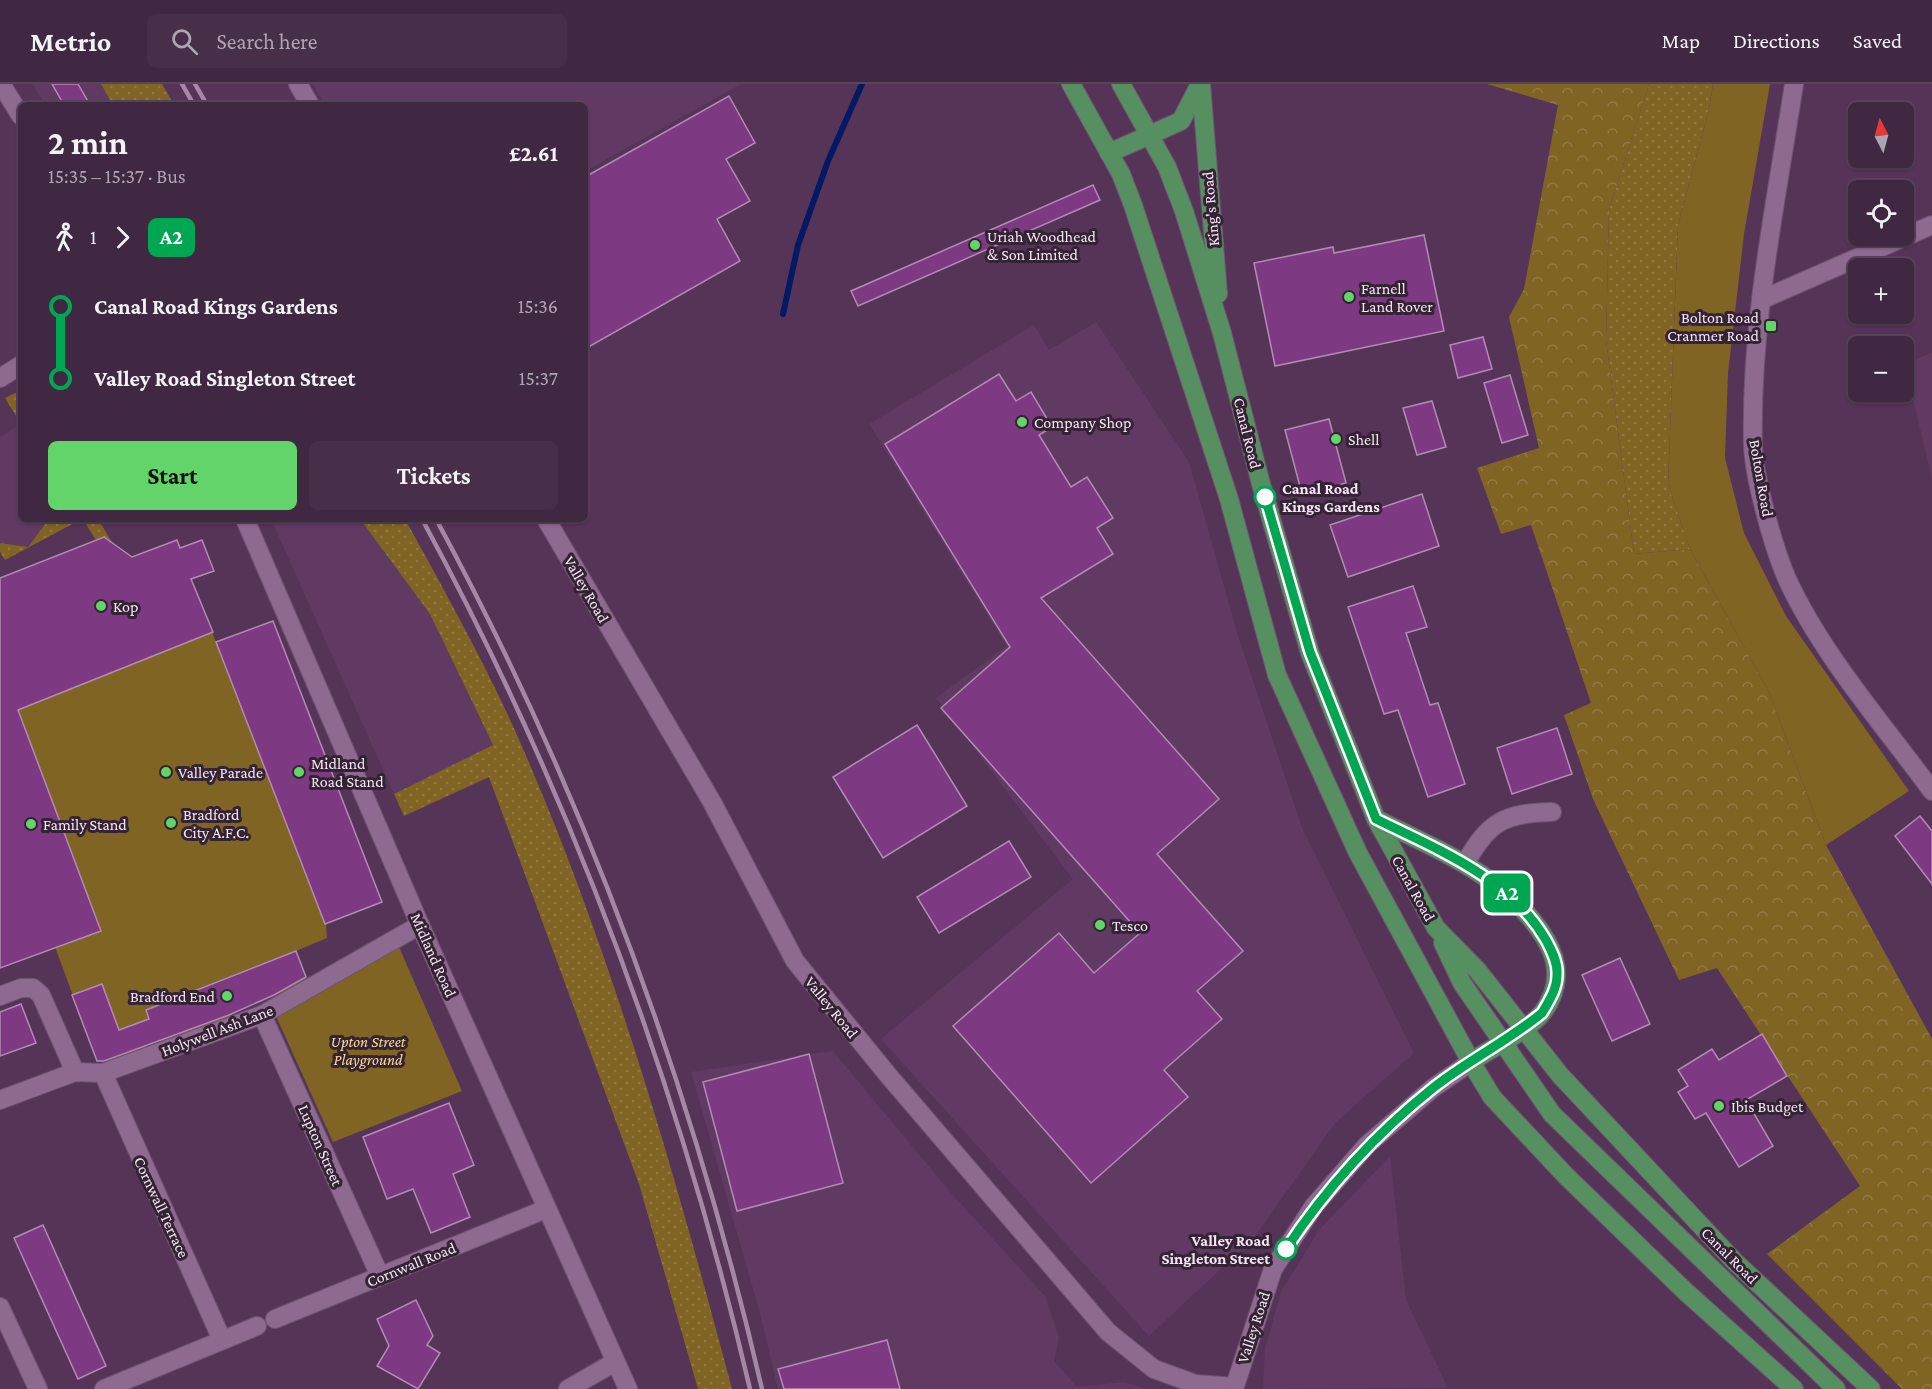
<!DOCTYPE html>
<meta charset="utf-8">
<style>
body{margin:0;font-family:"Crimson Pro",serif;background:#472f49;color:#f1f3f6;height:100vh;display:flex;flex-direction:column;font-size:22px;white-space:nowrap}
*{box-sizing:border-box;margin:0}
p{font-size:20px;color:#aea5b2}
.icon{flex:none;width:33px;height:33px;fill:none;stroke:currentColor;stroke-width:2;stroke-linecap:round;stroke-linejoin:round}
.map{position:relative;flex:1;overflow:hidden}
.panel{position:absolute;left:18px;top:18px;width:570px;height:420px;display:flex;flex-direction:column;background:#402742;border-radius:9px;box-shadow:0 2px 4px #0004,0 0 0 2px #59445b}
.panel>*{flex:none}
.badge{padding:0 12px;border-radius:9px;font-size:21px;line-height:39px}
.needle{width:39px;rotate:354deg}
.tools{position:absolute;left:1848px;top:18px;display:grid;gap:12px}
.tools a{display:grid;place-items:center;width:66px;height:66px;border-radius:9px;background:#402742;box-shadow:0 2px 4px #0004,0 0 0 2px #59445b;font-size:30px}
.map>.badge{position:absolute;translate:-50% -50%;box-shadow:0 0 0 3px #fff}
.legs{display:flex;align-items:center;gap:9px;height:66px;padding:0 30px;font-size:20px}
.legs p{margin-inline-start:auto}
.summary{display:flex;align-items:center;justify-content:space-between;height:102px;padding:0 30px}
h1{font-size:33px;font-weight:700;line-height:45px}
.button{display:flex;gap:12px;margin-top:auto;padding:12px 30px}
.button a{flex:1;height:69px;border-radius:9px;background:#62d469;color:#111;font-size:24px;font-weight:700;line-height:69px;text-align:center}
.button a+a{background:#472f49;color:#f1f3f6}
ul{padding:0 30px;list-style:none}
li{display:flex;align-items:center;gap:21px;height:72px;font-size:22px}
li i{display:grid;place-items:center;width:9px;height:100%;margin:0 8px;background:currentColor}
li i::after{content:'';width:15px;height:15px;margin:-8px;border:4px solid;border-radius:50%;background:#402742}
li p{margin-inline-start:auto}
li:first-child i{background:linear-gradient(#0000 50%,currentColor 0)}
li:last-child i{background:linear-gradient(currentColor 50%,#0000 0)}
header{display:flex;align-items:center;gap:36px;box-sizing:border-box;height:84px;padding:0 30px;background:#402742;border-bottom:2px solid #59445b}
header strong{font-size:28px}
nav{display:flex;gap:33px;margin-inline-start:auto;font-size:21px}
.search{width:420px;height:54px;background:#472f49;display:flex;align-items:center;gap:15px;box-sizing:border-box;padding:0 21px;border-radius:9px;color:#aea5b2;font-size:22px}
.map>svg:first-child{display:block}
.built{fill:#613a64}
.grass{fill:url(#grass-dots)}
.forest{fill:url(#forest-crowns)}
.park{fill:#806424}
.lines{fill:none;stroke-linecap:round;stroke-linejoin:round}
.stream{stroke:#041964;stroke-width:6}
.building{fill:#7d3a82;stroke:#b28bb4;stroke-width:1.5}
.minor-casing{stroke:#705372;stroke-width:20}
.major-casing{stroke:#705372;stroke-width:20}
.minor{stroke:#8e6990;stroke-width:18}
.major{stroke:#579060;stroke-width:18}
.rail{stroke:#a488a5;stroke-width:4.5}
.line-1-casing{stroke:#fff;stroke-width:14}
.line-1{stroke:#00a651;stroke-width:9}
.poi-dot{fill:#62d469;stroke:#332333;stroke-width:2}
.stop-1-dot{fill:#fff;stroke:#00a651;stroke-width:3}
.labels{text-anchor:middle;stroke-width:6;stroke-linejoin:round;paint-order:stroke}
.street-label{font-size:16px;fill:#f8e3f9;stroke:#332333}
.poi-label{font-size:16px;fill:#f8e3f9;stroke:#332333;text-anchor:start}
.stop-label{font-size:16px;font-weight:bold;fill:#f8e3f9;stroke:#332333;text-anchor:start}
.park-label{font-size:16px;font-style:italic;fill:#fdda92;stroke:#332333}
</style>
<header>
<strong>Metrio</strong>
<div class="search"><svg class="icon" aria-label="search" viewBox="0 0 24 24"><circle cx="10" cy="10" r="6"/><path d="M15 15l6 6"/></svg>Search here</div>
<nav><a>Map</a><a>Directions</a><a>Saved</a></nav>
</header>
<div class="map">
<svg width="1932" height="1305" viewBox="0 0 1932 1305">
<defs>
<pattern id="grass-dots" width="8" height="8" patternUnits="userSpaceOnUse" patternTransform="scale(1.5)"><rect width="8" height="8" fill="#806424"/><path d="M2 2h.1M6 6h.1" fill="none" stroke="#937a45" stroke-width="1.8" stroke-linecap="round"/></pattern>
<pattern id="forest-crowns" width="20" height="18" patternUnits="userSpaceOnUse" patternTransform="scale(1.5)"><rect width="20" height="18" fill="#806424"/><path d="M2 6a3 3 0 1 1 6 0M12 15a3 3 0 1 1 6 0" fill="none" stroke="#937a45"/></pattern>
</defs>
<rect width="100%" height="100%" fill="#563458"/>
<g class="built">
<path d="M 33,0 L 101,0 L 113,21 L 45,21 Z"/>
<path d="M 313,0 L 741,0 L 585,87 L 585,21 L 325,21 Z"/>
<path d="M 1096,238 L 1189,378 L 1238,552 L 1302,744 L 1414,969 L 1336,1038 L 1252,1156 L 1149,1252 L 881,955 L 1073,795 L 936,614 L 1007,562 L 869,340 L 1034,241 L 1049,266 Z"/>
<path d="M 1932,268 L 1932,395 L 1905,281 Z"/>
<path d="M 21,340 L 21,435 L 49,435 L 28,463 L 0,459 L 0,353 Z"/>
<path d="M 271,435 L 360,435 L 430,530 L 493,662 L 394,710 Z"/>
<path d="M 833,967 L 952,1110 L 1045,1212 L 1059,1254 L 1054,1277 L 1077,1303 L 1124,1298 L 1146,1305 L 778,1305 L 760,1229 L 691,988 Z"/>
<path d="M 1390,1072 L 1406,1216 L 1448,1304 L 1263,1305 L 1265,1265 L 1281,1208 L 1319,1146 Z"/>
</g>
<g class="grass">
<path d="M 101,0 L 162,0 L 174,21 L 113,21 Z"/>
<path d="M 1649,0 L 1713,0 L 1709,26 L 1678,141 L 1668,400 L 1690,465 L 1634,470 L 1606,256 L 1609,126 Z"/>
<path d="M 21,306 L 21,340 L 5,314 Z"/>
<path d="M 49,435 L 98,435 L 113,460 L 104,453 L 96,456 L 84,437 L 78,437 L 5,476 L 0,468 L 0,459 L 28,463 Z"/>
<path d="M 360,435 L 405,435 C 444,506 484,577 517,651 C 610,862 673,1083 732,1305 L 698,1305 L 639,1100 L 489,693 L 404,732 L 394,710 L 493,661 L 430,530 Z"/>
</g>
<path class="forest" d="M 1487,0 L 1649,0 L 1609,126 L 1606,256 L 1634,470 L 1690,465 L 1769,608 L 1826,761 L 1932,955 L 1932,1305 L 1902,1305 L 1767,1170 L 1860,1102 L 1717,884 L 1679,896 L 1593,715 L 1564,631 L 1591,619 L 1531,441 L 1501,450 L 1477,384 L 1539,364 L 1509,233 L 1524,205 L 1558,21 Z"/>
<g class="park">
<path d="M 1713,0 L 1770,0 L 1744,150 L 1728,289 L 1725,374 L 1744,449 L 1786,532 L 1909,707 L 1826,761 L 1769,608 L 1690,465 L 1668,400 L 1678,141 L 1709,26 Z"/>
<path d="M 104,453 L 132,473 L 177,456 L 181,464 L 202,456 L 214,487 L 191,496 L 216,558 L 273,537 L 382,818 L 326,840 L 327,854 L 296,867 L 308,898 L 229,929 L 231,935 L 181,954 L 179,949 L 174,951 L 177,957 L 163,962 L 161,955 L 146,961 L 148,965 L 119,976 L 97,977 L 55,863 L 0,884 L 0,494 Z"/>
<path d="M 399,863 L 462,1007 L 333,1058 L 275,930 Z"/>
</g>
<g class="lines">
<path class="stream" d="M 783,230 L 798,161 L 828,77 L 862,0"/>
</g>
<g class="building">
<path d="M 52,0 L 78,0 L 90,21 L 64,21 Z"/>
<path d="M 729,12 L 755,59 L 726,75 L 750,117 L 717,135 L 740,177 L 585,265 L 585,93 Z"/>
<path d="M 1093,101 L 1100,116 L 858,222 L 851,207 Z"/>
<path d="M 1424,151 L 1444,247 L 1275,282 L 1254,179 L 1333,163 L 1334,169 Z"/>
<path d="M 1483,253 L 1492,285 L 1458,294 L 1450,261 Z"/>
<path d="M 999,290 L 1016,317 L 1031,308 L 1052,343 L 1039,351 L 1071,403 L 1087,393 L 1113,434 L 1097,444 L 1113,470 L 1041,514 L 1219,715 L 1157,770 L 1243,867 L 1197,907 L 1222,935 L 1164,986 L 1188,1013 L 1091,1099 L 953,942 L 1059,849 L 1094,889 L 1140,849 L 941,624 L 1010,563 L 885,360 Z"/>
<path d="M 1510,291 L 1528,351 L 1502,359 L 1484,299 Z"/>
<path d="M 1432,317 L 1446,363 L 1417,371 L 1403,324 Z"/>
<path d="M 1329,335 L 1346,399 L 1302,410 L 1285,346 Z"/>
<path d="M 1422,410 L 1439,462 L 1348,493 L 1330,441 Z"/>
<path d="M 104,453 L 132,473 L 177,456 L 180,464 L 202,456 L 214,487 L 191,495 L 213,548 L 18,626 L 101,847 L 0,884 L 0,494 Z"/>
<path d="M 1413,502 L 1427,543 L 1406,549 L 1430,621 L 1438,619 L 1465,700 L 1428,713 L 1398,626 L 1384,630 L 1348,523 Z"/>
<path d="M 273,537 L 382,818 L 325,840 L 216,558 Z"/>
<path d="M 917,641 L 967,722 L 883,774 L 833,693 Z"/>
<path d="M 1557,644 L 1572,690 L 1512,710 L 1497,664 Z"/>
<path d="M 1920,732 L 1932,747 L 1932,800 L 1895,752 Z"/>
<path d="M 1009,757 L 1031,793 L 939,849 L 917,813 Z"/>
<path d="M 296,867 L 306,893 L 274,911 L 229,931 L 104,977 L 97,977 L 72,911 L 102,900 L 119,946 L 149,935 L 146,926 Z"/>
<path d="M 1620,874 L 1650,940 L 1612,957 L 1582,891 Z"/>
<path d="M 21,920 L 36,959 L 0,972 L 0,928 Z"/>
<path d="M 1762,950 L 1787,992 L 1746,1016 L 1773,1062 L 1739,1083 L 1706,1029 L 1695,1035 L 1678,1008 L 1688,1002 L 1678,986 L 1712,965 L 1719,976 Z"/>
<path d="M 809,970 L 843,1099 L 737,1127 L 703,998 Z"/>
<path d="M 449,1019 L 474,1081 L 453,1090 L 470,1133 L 431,1149 L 413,1105 L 387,1115 L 363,1053 Z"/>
<path d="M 43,1141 L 106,1282 L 78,1295 L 14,1154 Z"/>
<path d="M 416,1216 L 433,1252 L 427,1261 L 440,1269 L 418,1305 L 377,1282 L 389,1262 L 377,1235 Z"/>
<path d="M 887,1256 L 900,1305 L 784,1305 L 778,1285 Z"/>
</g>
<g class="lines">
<defs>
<g id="minor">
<path d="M 1,0 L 21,32"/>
<path d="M 298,0 L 310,21"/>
<path d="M 1794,0 C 1776,119 1750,240 1753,361 C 1754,394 1774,466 1788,497 C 1823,572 1883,640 1932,707"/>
<path d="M 1761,216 L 1932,141"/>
<path d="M 0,294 L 21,281"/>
<path d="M 245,435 L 420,841 L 628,1305"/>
<path d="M 546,435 L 712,718 L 795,877 L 888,991 L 1108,1248 L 1154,1285 L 1195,1300 L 1234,1303"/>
<path d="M 1465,780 C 1488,738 1504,729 1552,728"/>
<path d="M 0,912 L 21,904 L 33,904 L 41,911 L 75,988"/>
<path d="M 262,931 L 380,1192"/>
<path d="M 103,989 L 222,1256"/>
<path d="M 0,1016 L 75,988 L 103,989 L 262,931 L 420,841"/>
<path d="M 0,1223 L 38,1305"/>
<path d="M 275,1235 L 546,1125"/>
<path d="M 104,1305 L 257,1242"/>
<path d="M 568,1305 L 615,1278"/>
<path d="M 1234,1305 L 1273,1185 L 1314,1122 L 1367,1061 L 1433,1004 L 1471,978"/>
</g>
<g id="major">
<path d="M 1071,0 L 1121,90 L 1133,121 L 1229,415 L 1277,591 L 1358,769 L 1471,978 L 1492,1013 L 1566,1092 L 1686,1208 L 1794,1305"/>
<path d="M 1121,0 L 1167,83 L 1184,127 L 1222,249 L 1261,400 L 1310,569 L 1376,735 L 1436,844 L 1478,887 L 1560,991 L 1734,1177 L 1871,1305"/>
<path d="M 1201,0 L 1218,210"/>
<path d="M 1109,69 L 1181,37 L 1200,0"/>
<path d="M 1376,735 C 1438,766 1509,793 1546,856 C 1560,880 1560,905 1543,928 C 1528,947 1491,964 1471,978"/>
<path d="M 1443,859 L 1462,899 L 1552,1030 L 1836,1305"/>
</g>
</defs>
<use href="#minor" class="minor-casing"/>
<use href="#major" class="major-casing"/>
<use href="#minor" class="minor"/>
<use href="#major" class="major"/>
<g class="rail">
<path d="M 182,0 L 194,21"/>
<path d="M 195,0 L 207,21"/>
<path d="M 422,435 C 570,708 679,1003 750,1305"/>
<path d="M 436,435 C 584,708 692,1003 762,1305"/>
</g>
</g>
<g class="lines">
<defs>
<path id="line-1" d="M 1265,413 L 1310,568 L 1376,735 C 1439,766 1510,794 1546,856 C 1552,867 1558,879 1557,891 C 1557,905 1549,917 1542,929 C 1508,957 1467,977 1433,1004 C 1374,1051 1327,1103 1286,1165"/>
</defs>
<use href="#line-1" class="line-1-casing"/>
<use href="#line-1" class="line-1"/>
</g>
<g class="poi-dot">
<circle cx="975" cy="161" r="6"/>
<circle cx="1349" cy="213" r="6"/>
<rect x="1765" y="236" width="12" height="12" rx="3"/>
<circle cx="1022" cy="338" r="6"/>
<circle cx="1336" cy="355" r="6"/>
<circle cx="101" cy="522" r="6"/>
<circle cx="166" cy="688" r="6"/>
<circle cx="299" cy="688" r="6"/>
<circle cx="171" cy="739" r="6"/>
<circle cx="31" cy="740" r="6"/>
<circle cx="1100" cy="841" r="6"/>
<circle cx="227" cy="912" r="6"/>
<circle cx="1719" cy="1022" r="6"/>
</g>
<g class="stop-1-dot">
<circle cx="1265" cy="413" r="10"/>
<circle cx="1286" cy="1165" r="10"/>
</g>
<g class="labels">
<g class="street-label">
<text transform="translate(1210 125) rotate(-95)" y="6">King's Road</text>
<text transform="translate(1248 349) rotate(76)" y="6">Canal Road</text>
<text transform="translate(1762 394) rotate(80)" y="6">Bolton Road</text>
<text transform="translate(587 505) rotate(60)" y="6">Valley Road</text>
<text transform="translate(1414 804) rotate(61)" y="6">Canal Road</text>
<text transform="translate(434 871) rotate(66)" y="6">Midland Road</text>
<text transform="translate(832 923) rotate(51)" y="6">Valley Road</text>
<text transform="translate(217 946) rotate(-21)" y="6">Holywell Ash Lane</text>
<text transform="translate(321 1061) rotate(66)" y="6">Lupton Street</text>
<text transform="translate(162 1123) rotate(65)" y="6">Cornwall Terrace</text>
<text transform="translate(1730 1171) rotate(45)" y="6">Canal Road</text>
<text transform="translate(411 1180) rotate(-22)" y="6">Cornwall Road</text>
<text transform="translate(1253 1243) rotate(-72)" y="6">Valley Road</text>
</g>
<g class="poi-label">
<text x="987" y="158">Uriah Woodhead<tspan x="987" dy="18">&amp; Son Limited</tspan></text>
<text x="1361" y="210">Farnell<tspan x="1361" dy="18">Land Rover</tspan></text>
<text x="1759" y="239" text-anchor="end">Bolton Road<tspan x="1759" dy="18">Cranmer Road</tspan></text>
<text x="1034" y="344">Company Shop</text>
<text x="1348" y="361">Shell</text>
<text x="113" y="528">Kop</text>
<text x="311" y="685">Midland<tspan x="311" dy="18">Road Stand</tspan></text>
<text x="178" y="694">Valley Parade</text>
<text x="183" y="736">Bradford<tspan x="183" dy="18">City A.F.C.</tspan></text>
<text x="43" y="746">Family Stand</text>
<text x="1112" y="847">Tesco</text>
<text x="215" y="918" text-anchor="end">Bradford End</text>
<text x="1731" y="1028">Ibis Budget</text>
</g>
<g class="stop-label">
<text x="1282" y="410">Canal Road<tspan x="1282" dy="18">Kings Gardens</tspan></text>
<text x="1270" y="1162" text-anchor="end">Valley Road<tspan x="1270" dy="18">Singleton Street</tspan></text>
</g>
<g class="park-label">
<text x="368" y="963">Upton Street<tspan x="368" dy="18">Playground</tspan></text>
</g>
</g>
</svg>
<div class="tools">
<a><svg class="needle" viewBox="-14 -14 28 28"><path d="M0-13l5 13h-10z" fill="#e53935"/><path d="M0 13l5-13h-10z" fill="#aea5b2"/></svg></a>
<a><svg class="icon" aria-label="locate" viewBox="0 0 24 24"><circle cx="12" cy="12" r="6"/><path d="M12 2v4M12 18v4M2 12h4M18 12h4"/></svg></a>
<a>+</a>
<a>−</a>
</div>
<b class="badge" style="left:1507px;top:809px;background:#00a651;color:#fff">A2</b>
<section class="panel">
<div class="summary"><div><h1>2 min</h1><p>15:35 – 15:37 · Bus</p></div><b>£2.61</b></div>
<div class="legs"><svg class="icon" aria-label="walk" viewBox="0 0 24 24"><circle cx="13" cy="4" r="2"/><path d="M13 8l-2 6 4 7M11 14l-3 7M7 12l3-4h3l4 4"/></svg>1<svg class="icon" aria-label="forward" viewBox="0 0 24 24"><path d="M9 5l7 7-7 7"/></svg><b class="badge" style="background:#00a651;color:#fff">A2</b></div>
<ul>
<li><i style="color:#00a651"></i><b>Canal Road Kings Gardens</b><p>15:36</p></li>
<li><i style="color:#00a651"></i><b>Valley Road Singleton Street</b><p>15:37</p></li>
</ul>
<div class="button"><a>Start</a><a>Tickets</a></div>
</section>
</div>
